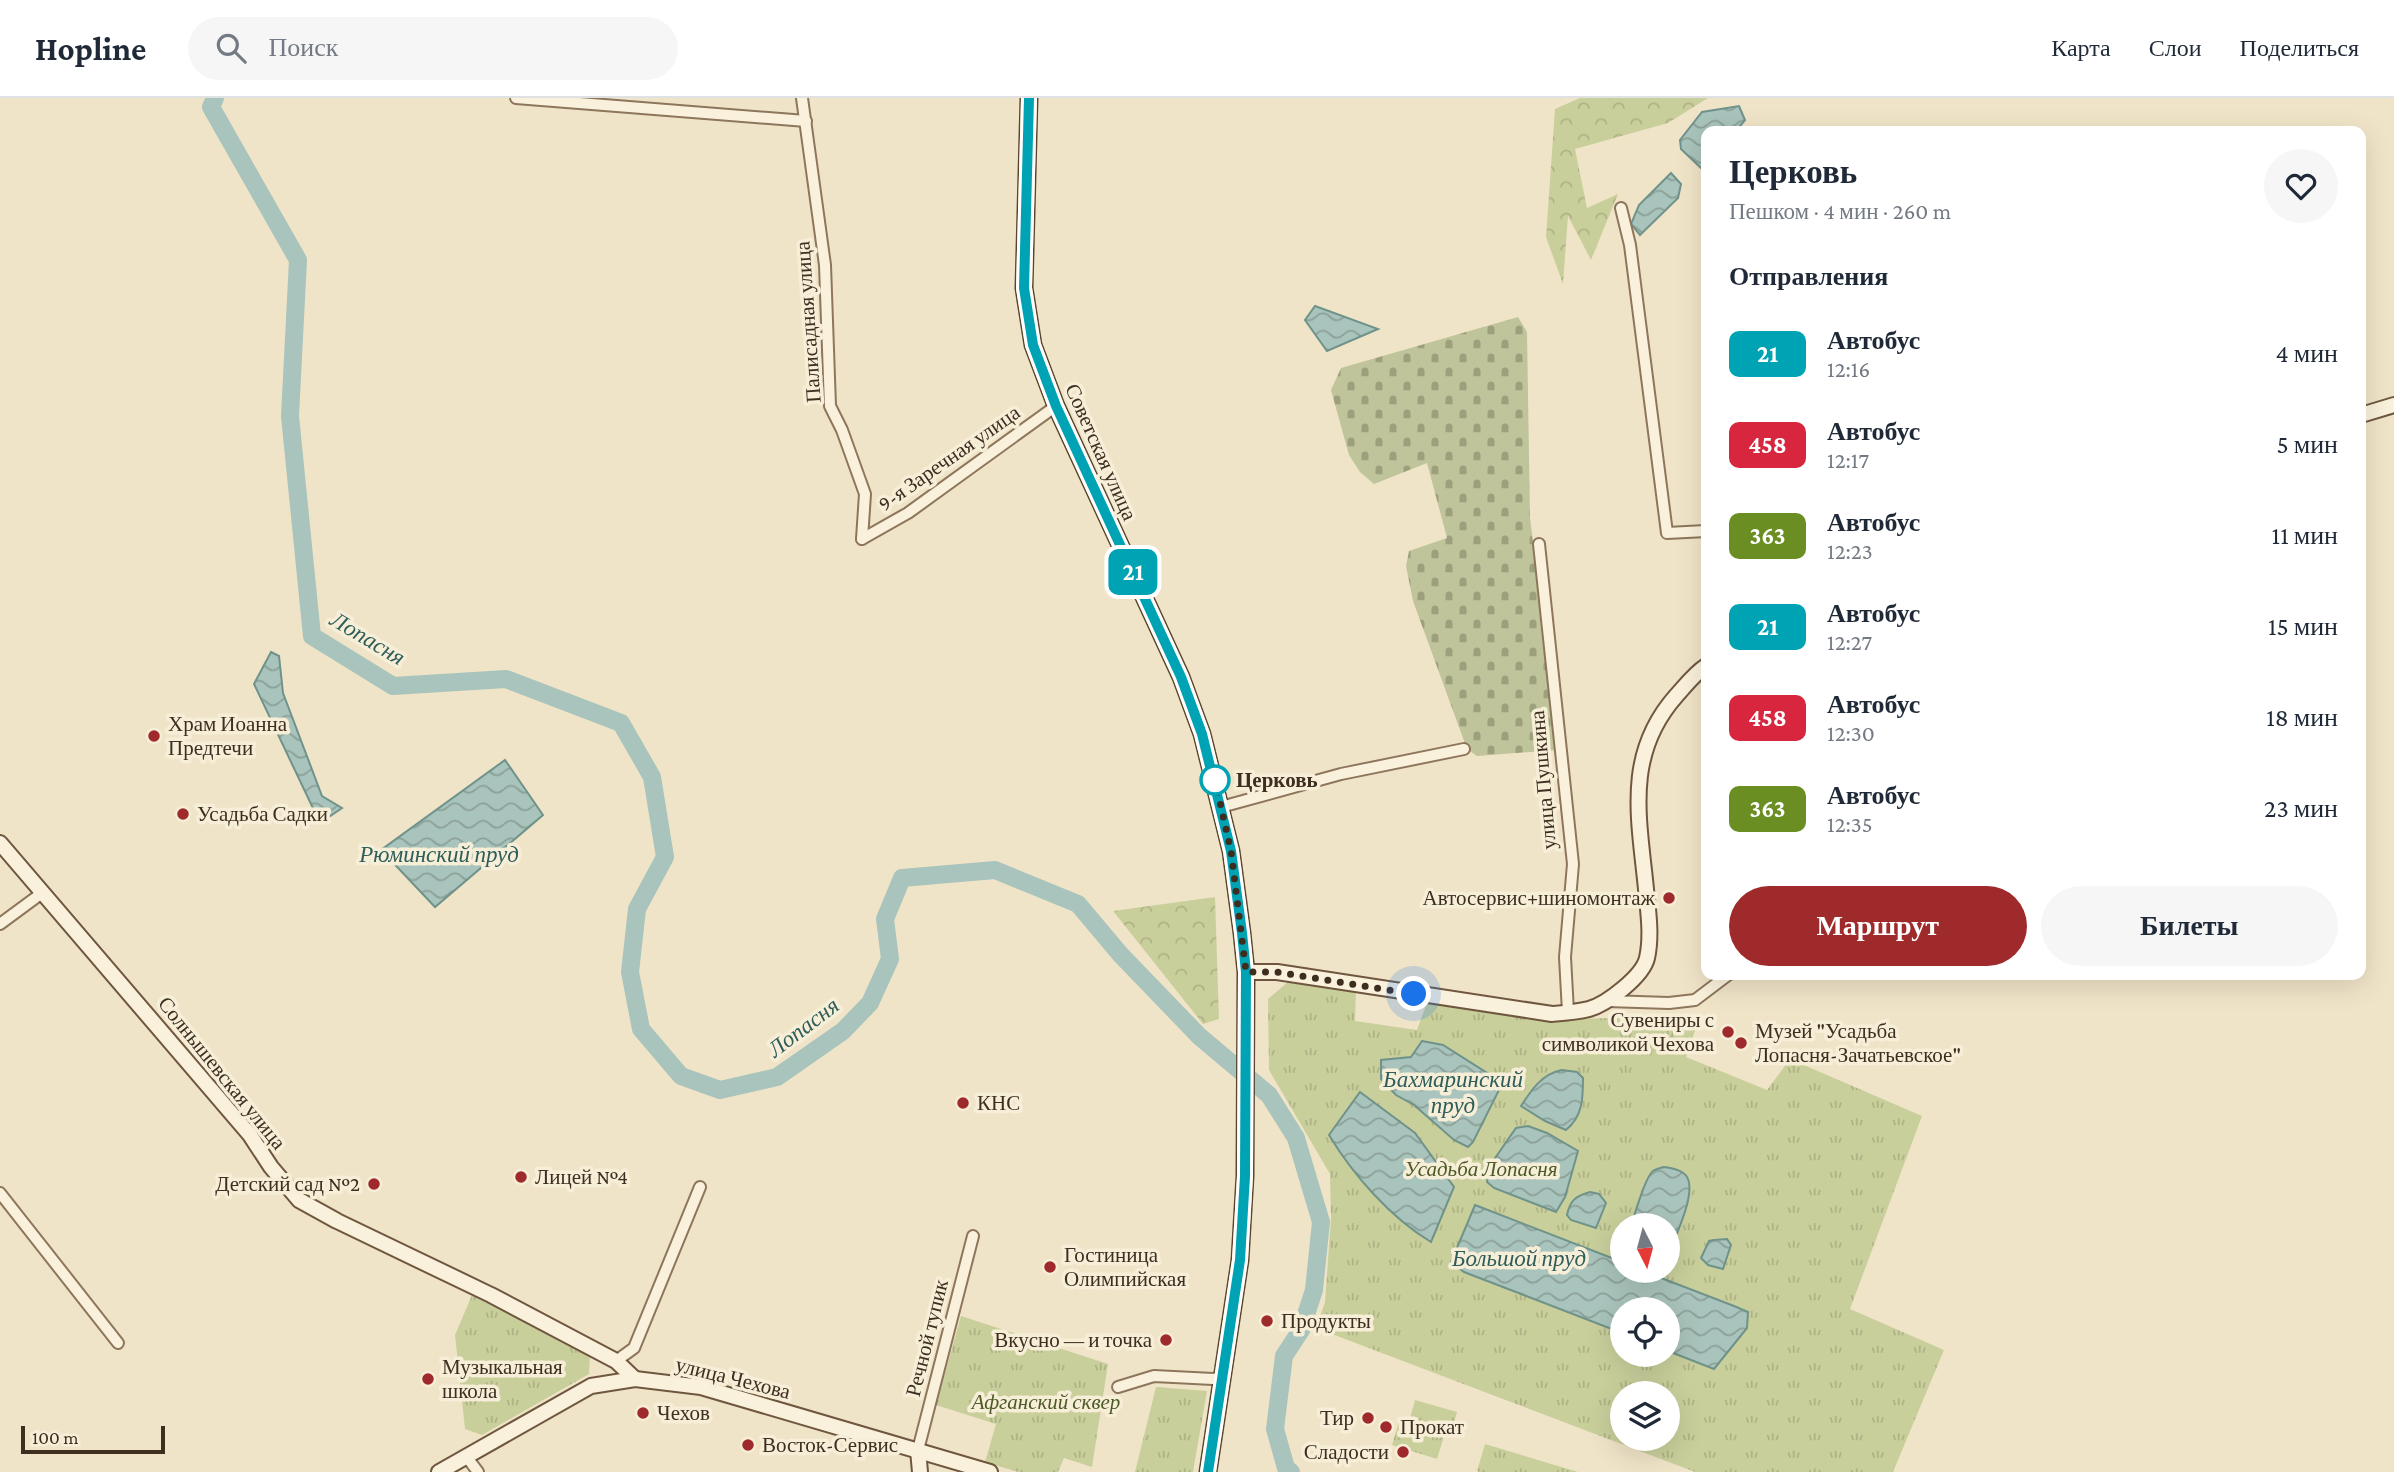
<!DOCTYPE html>
<html lang="ru">
<meta charset="utf-8">
<style>
body{margin:0;font-family:"Crimson Pro",serif;background:#f6f6f7;color:#1f2937;height:100vh;display:flex;flex-direction:column;font-size:26px;white-space:nowrap}
*{box-sizing:border-box;margin:0}
p{font-size:23px;color:#747a83}
.icon{flex:none;width:38px;height:38px;fill:none;stroke:currentColor;stroke-width:2;stroke-linecap:round;stroke-linejoin:round}
.map{position:relative;flex:1;overflow:hidden}
.panel{position:absolute;left:1701px;top:28px;width:665px;height:854px;display:flex;flex-direction:column;background:#fff;border-radius:14px;box-shadow:0 7px 28px #0002}
.panel>*{flex:none}
.badge{padding:0 14px;border-radius:10px;font-size:24px;line-height:46px}
.needle{width:46px;rotate:174deg}
.tools{position:absolute;left:1610px;top:1115px;display:grid;gap:14px}
.tools a{display:grid;place-items:center;width:70px;height:70px;border-radius:50%;background:#fff;box-shadow:0 7px 28px #0002;font-size:35px}
.scale{position:absolute;left:21px;bottom:18px;width:144px;box-sizing:border-box;padding-left:7px;border:4px solid #3d2e20;border-top:0;font-size:19px;line-height:24px;white-space:nowrap;color:#3d2e20;-webkit-text-stroke:5px #f7eed8;paint-order:stroke}
.you{position:absolute;width:35px;height:35px;margin:-18px;border:5px solid #fff;border-radius:50%;background:#1a73e8;box-shadow:0 0 0 10px #1a73e833}
.map>.badge{position:absolute;translate:-50% -50%;box-shadow:0 0 0 4px #fff}
h2{padding:0 28px;font-size:26px;line-height:63px}
.round{display:grid;place-items:center;flex:none;width:74px;height:74px;border-radius:37px;background:#f6f6f7}
.head{display:flex;align-items:center;justify-content:space-between;height:119px;padding:0 28px}
h1{font-size:33px;font-weight:800;line-height:52px}
.cta{display:flex;gap:14px;margin-top:auto;padding:14px 28px}
.cta a{flex:1;height:80px;border-radius:42px;background:#9e2a2b;color:#fff;font-size:28px;font-weight:800;line-height:80px;text-align:center}
.cta a+a{background:#f6f6f7;color:#1f2937}
ul{padding:0;list-style:none}
li{display:flex;align-items:center;gap:21px;height:91px;padding:0 28px}
li div{flex:1}
li b{display:block;font-size:26px}
li em{font-style:normal}
li .badge{min-width:77px;font-weight:700;text-align:center}
header{display:flex;align-items:center;gap:42px;box-sizing:border-box;height:98px;padding:0 35px;background:#fff;border-bottom:2px solid #e0e1e3}
header strong{font-size:33px}
nav{display:flex;gap:38px;margin-inline-start:auto;font-size:24px}
.search{width:490px;height:63px;background:#f6f6f7;display:flex;align-items:center;gap:18px;box-sizing:border-box;padding:0 24px;border-radius:38px;color:#747a83;font-size:26px}
.map>svg:first-child{display:block}
.grass{fill:url(#grass-tufts);fill-rule:evenodd}
.forest{fill:url(#forest-crowns)}
.cemetery{fill:url(#cemetery-stones)}
.water{fill:url(#water-waves);stroke:#6f938a;stroke-width:2}
.lines{fill:none;stroke-linecap:round;stroke-linejoin:round}
.river{stroke:#a9c4bc;stroke-width:18}
.street-casing{stroke:#8d765c;stroke-width:14}
.secondary-casing{stroke:#6f573f;stroke-width:18}
.primary-casing{stroke:#5b4430;stroke-width:19}
.street{stroke:#faf1dc;stroke-width:10}
.secondary{stroke:#faf1dc;stroke-width:14}
.primary{stroke:#f3d9a0;stroke-width:16}
.line-casing{stroke:#fff;stroke-width:16}
.line{stroke:#00a3b4;stroke-width:10}
.walk{stroke:#3d2e20;stroke-width:7;stroke-dasharray:0 12.6}
.poi-dot{fill:#9e2a2b;stroke:#f7eed8;stroke-width:2.5}
.stop-dot{fill:#fff;stroke:#00a3b4;stroke-width:3.5}
.labels{text-anchor:middle;stroke-width:7;stroke-linejoin:round;paint-order:stroke}
.street-label{font-size:21px;fill:#3d2e20;stroke:#f7eed8}
.poi-label{font-size:21px;fill:#3d2e20;stroke:#f7eed8;text-anchor:start}
.stop-label{font-size:21px;font-weight:bold;fill:#3d2e20;stroke:#f7eed8;text-anchor:start}
.park-label{font-size:21px;font-style:italic;fill:#4d5a26;stroke:#f7eed8}
.water-label{font-size:23px;font-style:italic;fill:#2f5d5a;stroke:#f7eed8}
</style>
<header>
<strong>Hopline</strong>
<div class="search"><svg class="icon" aria-label="search" viewBox="0 0 24 24"><circle cx="10" cy="10" r="6"/><path d="M15 15l6 6"/></svg>Поиск</div>
<nav><a>Карта</a><a>Слои</a><a>Поделиться</a></nav>
</header>
<div class="map">
<svg width="2394" height="1374" viewBox="0 0 2394 1374">
<defs>
<pattern id="grass-tufts" width="24" height="20" patternUnits="userSpaceOnUse" patternTransform="scale(1.75)"><rect width="24" height="20" fill="#c9cf9b"/><path d="M3 7l-1-3M5 7V3M7 7l1-3M15 17l-1-3M17 17v-4M19 17l1-3" fill="none" stroke="#aeb285"/></pattern>
<pattern id="forest-crowns" width="20" height="18" patternUnits="userSpaceOnUse" patternTransform="scale(1.75)"><rect width="20" height="18" fill="#c9cf9b"/><path d="M2 6a3 3 0 1 1 6 0M12 15a3 3 0 1 1 6 0" fill="none" stroke="#aeb285"/></pattern>
<pattern id="cemetery-stones" width="16" height="16" patternUnits="userSpaceOnUse" patternTransform="scale(1.75)"><rect width="16" height="16" fill="#bfc49a"/><path d="M2 7V4a2 2 0 0 1 4 0v3zM10 15v-3a2 2 0 0 1 4 0v3z" fill="#9ca07d"/></pattern>
<pattern id="water-waves" width="16" height="10" patternUnits="userSpaceOnUse" patternTransform="scale(1.75)"><rect width="16" height="10" fill="#a9c4bc"/><path d="M0 5q4-4 8 0t8 0" fill="none" stroke="#8ba098"/></pattern>
</defs>
<rect width="100%" height="100%" fill="#f0e4c8"/>
<g class="grass">
<path d="M 1289,883 L 1356,892 L 1355,923 L 1417,932 L 1428,902 L 1568,921 L 1700,918 L 1686,959 L 1767,992 L 1790,961 L 1922,1018 L 1850,1211 L 1944,1252 L 1893,1374 L 1695,1374 L 1316,1230 L 1325,1204 L 1331,1120 L 1330,1076 L 1269,972 L 1268,901 ZM 1622,1127 L 1668,1127 L 1668,1172 L 1622,1172 ZM 1622,1211 L 1668,1211 L 1668,1256 L 1622,1256 ZM 1622,1295 L 1668,1295 L 1668,1340 L 1622,1340 Z"/>
<path d="M 472,1197 L 590,1255 L 589,1276 L 482,1337 L 465,1331 L 455,1237 Z"/>
<path d="M 961,1218 L 1108,1266 L 1092,1369 L 1064,1360 L 1058,1374 L 1018,1374 L 985,1364 L 996,1326 L 936,1307 Z"/>
<path d="M 1156,1289 L 1207,1293 L 1193,1374 L 1135,1374 Z"/>
<path d="M 1415,1302 L 1457,1314 L 1451,1336 L 1445,1335 L 1437,1361 L 1392,1347 L 1400,1321 L 1409,1324 Z"/>
<path d="M 1485,1346 L 1578,1374 L 1479,1374 L 1477,1373 Z"/>
</g>
<g class="forest">
<path d="M 1580,0 L 1708,0 L 1668,25 L 1575,51 L 1587,110 L 1618,96 L 1591,162 L 1568,118 L 1563,186 L 1546,139 L 1555,11 Z"/>
<path d="M 1215,799 L 1219,921 L 1203,926 L 1113,813 Z"/>
</g>
<path class="cemetery" d="M 1518,219 L 1527,234 L 1530,419 L 1557,652 L 1477,658 L 1467,651 L 1413,503 L 1406,468 L 1409,453 L 1447,440 L 1427,365 L 1374,386 L 1360,374 L 1349,357 L 1331,292 L 1341,270 Z"/>
<g class="water">
<path d="M 1739,8 L 1745,22 L 1736,33 L 1706,33 L 1706,66 L 1702,71 L 1681,51 L 1680,42 L 1702,14 Z"/>
<path d="M 1671,75 L 1681,86 L 1678,100 L 1640,137 L 1631,126 L 1639,107 Z"/>
<path d="M 1315,208 L 1378,231 L 1327,253 L 1305,222 Z"/>
<path d="M 271,554 L 279,558 L 283,595 L 322,698 L 342,710 L 320,725 L 254,586 Z"/>
<path d="M 505,662 L 543,717 L 435,809 L 381,752 Z"/>
<path d="M 1422,943 L 1443,947 L 1495,980 L 1499,992 L 1473,1044 L 1468,1049 L 1454,1042 L 1414,1007 L 1396,997 L 1381,981 L 1381,962 L 1411,959 Z"/>
<path d="M 1562,972 L 1577,974 L 1583,980 C 1583,1000 1583,1018 1566,1032 L 1545,1023 L 1521,1008 C 1532,991 1542,976 1562,972 Z"/>
<path d="M 1360,994 L 1415,1035 L 1454,1089 L 1431,1144 C 1391,1120 1353,1077 1329,1037 Z"/>
<path d="M 1528,1028 L 1547,1035 L 1578,1053 L 1565,1099 L 1556,1114 L 1494,1090 L 1487,1084 L 1491,1066 L 1516,1030 Z"/>
<path d="M 1664,1069 C 1672,1070 1685,1072 1688,1081 C 1695,1099 1675,1139 1668,1157 L 1668,1127 L 1632,1127 C 1634,1117 1646,1078 1653,1073 C 1656,1071 1660,1070 1664,1069 Z"/>
<path d="M 1590,1094 L 1599,1096 L 1606,1105 L 1596,1130 L 1571,1122 L 1567,1117 C 1570,1102 1576,1098 1590,1094 Z"/>
<path d="M 1475,1107 L 1622,1164 L 1622,1172 L 1643,1173 L 1734,1208 L 1748,1214 L 1747,1230 L 1714,1271 L 1668,1253 L 1668,1211 L 1622,1211 L 1622,1235 L 1464,1174 L 1451,1164 Z"/>
<path d="M 1714,1142 L 1727,1141 L 1731,1147 L 1723,1171 L 1708,1167 L 1701,1160 L 1709,1143 Z"/>
</g>
<g class="lines">
<path class="river" d="M 215,0 L 211,9 L 298,162 L 290,318 L 312,538 L 393,588 L 506,581 L 621,625 L 652,679 L 665,759 L 637,811 L 630,874 L 641,931 L 681,978 L 720,992 L 777,979 L 843,933 L 870,905 L 890,861 L 885,821 L 902,780 L 995,772 L 1078,806 L 1120,856 L 1199,938 L 1269,997 L 1296,1040 L 1321,1124 L 1314,1192 L 1301,1232 L 1284,1258 L 1275,1331 L 1286,1370 L 1291,1374"/>
<defs>
<g id="street">
<path d="M 516,0 L 806,23"/>
<path d="M 802,0 L 825,167 L 830,308 L 842,332 L 865,396 L 862,441"/>
<path d="M 1621,110 L 1630,147 L 1667,435 L 1706,433"/>
<path d="M 862,441 L 908,415 L 1056,308"/>
<path d="M 1539,446 L 1573,766 L 1565,859 L 1568,914"/>
<path d="M 1221,709 L 1341,676 L 1464,651"/>
<path d="M 0,826 L 42,795"/>
<path d="M 1607,903 L 1669,905 L 1695,902 L 1728,877"/>
<path d="M 0,1095 L 118,1245"/>
<path d="M 616,1263 L 634,1250 L 700,1089"/>
<path d="M 1118,1289 L 1154,1278 L 1213,1281 L 1223,1279"/>
<path d="M 918,1352 L 973,1138"/>
<path d="M 466,1358 L 478,1374"/>
</g>
<g id="secondary">
<path d="M 2361,317 L 2394,307"/>
<path d="M 0,745 L 250,1037 L 271,1069 L 299,1102 L 337,1123 L 491,1197 L 616,1263 L 635,1281"/>
<path d="M 1246,874 L 1277,874 L 1552,916 C 1564,915 1577,914 1589,911 C 1607,906 1643,878 1647,860 C 1652,838 1648,812 1646,791 C 1639,720 1624,657 1676,598 C 1686,587 1694,576 1706,568"/>
<path d="M 918,1352 L 920,1374"/>
<path d="M 439,1374 L 591,1288 L 635,1281 L 701,1289 L 990,1374"/>
</g>
<path id="primary" d="M 1029,0 L 1024,190 L 1033,247 L 1056,308 L 1181,579 L 1202,636 L 1231,753 L 1242,835 L 1246,874 L 1245,1078 L 1240,1162 L 1208,1374"/>
</defs>
<use href="#street" class="street-casing"/>
<use href="#secondary" class="secondary-casing"/>
<use href="#primary" class="primary-casing"/>
<use href="#street" class="street"/>
<use href="#secondary" class="secondary"/>
<use href="#primary" class="primary"/>
</g>
<g class="lines">
<defs>
<path id="line" d="M 1029,0 L 1024,190 L 1033,247 L 1056,308 L 1181,579 L 1202,636 L 1231,753 L 1242,835 L 1246,874 L 1245,1078 L 1240,1162 L 1208,1374"/>
</defs>
<use href="#line" class="line-casing"/>
<use href="#line" class="line"/>
<path class="walk" d="M 1215,682 L 1231,753 L 1246,874 L 1277,874 L 1414,896"/>
</g>
<g class="poi-dot">
<circle cx="154" cy="638" r="7"/>
<circle cx="183" cy="716" r="7"/>
<circle cx="1669" cy="800" r="7"/>
<circle cx="1728" cy="934" r="7"/>
<circle cx="1741" cy="945" r="7"/>
<circle cx="963" cy="1005" r="7"/>
<circle cx="521" cy="1079" r="7"/>
<circle cx="374" cy="1086" r="7"/>
<circle cx="1050" cy="1169" r="7"/>
<circle cx="1267" cy="1223" r="7"/>
<circle cx="1166" cy="1242" r="7"/>
<circle cx="428" cy="1281" r="7"/>
<circle cx="643" cy="1315" r="7"/>
<circle cx="1368" cy="1320" r="7"/>
<circle cx="1386" cy="1329" r="7"/>
<circle cx="748" cy="1347" r="7"/>
<circle cx="1403" cy="1354" r="7"/>
</g>
<circle class="stop-dot" cx="1215" cy="682" r="14"/>
<g class="labels">
<g class="street-label">
<text transform="translate(808 224) rotate(-94)" y="7">Палисадная улица</text>
<text transform="translate(1101 354) rotate(66)" y="7">Советская улица</text>
<text transform="translate(949 360) rotate(-35)" y="7">9-я Заречная улица</text>
<text transform="translate(1543 682) rotate(-95)" y="7">улица Пушкина</text>
<text transform="translate(222 975) rotate(51)" y="7">Солнышевская улица</text>
<text transform="translate(927 1240) rotate(-76)" y="7">Речной тупик</text>
<text transform="translate(733 1280) rotate(14)" y="7">улица Чехова</text>
</g>
<g class="poi-label">
<text x="168" y="633">Храм Иоанна<tspan x="168" dy="24">Предтечи</tspan></text>
<text x="197" y="723">Усадьба Садки</text>
<text x="1655" y="807" text-anchor="end">Автосервис+шиномонтаж</text>
<text x="1714" y="929" text-anchor="end">Сувениры с<tspan x="1714" dy="24">символикой Чехова</tspan></text>
<text x="1755" y="940">Музей "Усадьба<tspan x="1755" dy="24">Лопасня-Зачатьевское"</tspan></text>
<text x="977" y="1012">КНС</text>
<text x="535" y="1086">Лицей №4</text>
<text x="360" y="1093" text-anchor="end">Детский сад №2</text>
<text x="1064" y="1164">Гостиница<tspan x="1064" dy="24">Олимпийская</tspan></text>
<text x="1281" y="1230">Продукты</text>
<text x="1152" y="1249" text-anchor="end">Вкусно — и точка</text>
<text x="442" y="1276">Музыкальная<tspan x="442" dy="24">школа</tspan></text>
<text x="657" y="1322">Чехов</text>
<text x="1354" y="1327" text-anchor="end">Тир</text>
<text x="1400" y="1336">Прокат</text>
<text x="762" y="1354">Восток-Сервис</text>
<text x="1389" y="1361" text-anchor="end">Сладости</text>
</g>
<g class="stop-label">
<text x="1236" y="689">Церковь</text>
</g>
<g class="park-label">
<text x="1481" y="1078">Усадьба Лопасня</text>
<text x="1046" y="1311">Афганский сквер</text>
</g>
<g class="water-label">
<text transform="translate(368 540) rotate(31)" y="8">Лопасня</text>
<text x="439" y="764">Рюминский пруд</text>
<text transform="translate(803 929) rotate(-37)" y="8">Лопасня</text>
<text x="1453" y="989">Бахмаринский<tspan x="1453" dy="26">пруд</tspan></text>
<text x="1519" y="1168">Большой пруд</text>
</g>
</g>
</svg>
<div class="tools">
<a><svg class="needle" viewBox="-14 -14 28 28"><path d="M0-13l5 13h-10z" fill="#e53935"/><path d="M0 13l5-13h-10z" fill="#747a83"/></svg></a>
<a><svg class="icon" aria-label="locate" viewBox="0 0 24 24"><circle cx="12" cy="12" r="6"/><path d="M12 2v4M12 18v4M2 12h4M18 12h4"/></svg></a>
<a><svg class="icon" aria-label="layers" viewBox="0 0 24 24"><path d="M12 4l9 5-9 5-9-5zM3 14l9 5 9-5"/></svg></a>
</div>
<div class="scale">100 m</div>
<div class="you" style="left:1414px;top:896px"></div>
<b class="badge" style="left:1133px;top:474px;background:#00a3b4;color:#fff">21</b>
<section class="panel">
<div class="head"><div><h1>Церковь</h1><p>Пешком · 4 мин · 260 m</p></div><a class="round"><svg class="icon" aria-label="heart" viewBox="0 0 24 24"><path d="M12 20l-8-8c-3-5 5-10 8-4 3-6 11-1 8 4z"/></svg></a></div>
<h2>Отправления</h2>
<ul>
<li><span class="badge" style="background:#00a3b4;color:#fff">21</span><div><b>Автобус</b><p>12:16</p></div><em>4 мин</em></li>
<li><span class="badge" style="background:#d7263d;color:#fff">458</span><div><b>Автобус</b><p>12:17</p></div><em>5 мин</em></li>
<li><span class="badge" style="background:#6b8e23;color:#fff">363</span><div><b>Автобус</b><p>12:23</p></div><em>11 мин</em></li>
<li><span class="badge" style="background:#00a3b4;color:#fff">21</span><div><b>Автобус</b><p>12:27</p></div><em>15 мин</em></li>
<li><span class="badge" style="background:#d7263d;color:#fff">458</span><div><b>Автобус</b><p>12:30</p></div><em>18 мин</em></li>
<li><span class="badge" style="background:#6b8e23;color:#fff">363</span><div><b>Автобус</b><p>12:35</p></div><em>23 мин</em></li>
</ul>
<div class="cta"><a>Маршрут</a><a>Билеты</a></div>
</section>
</div>
